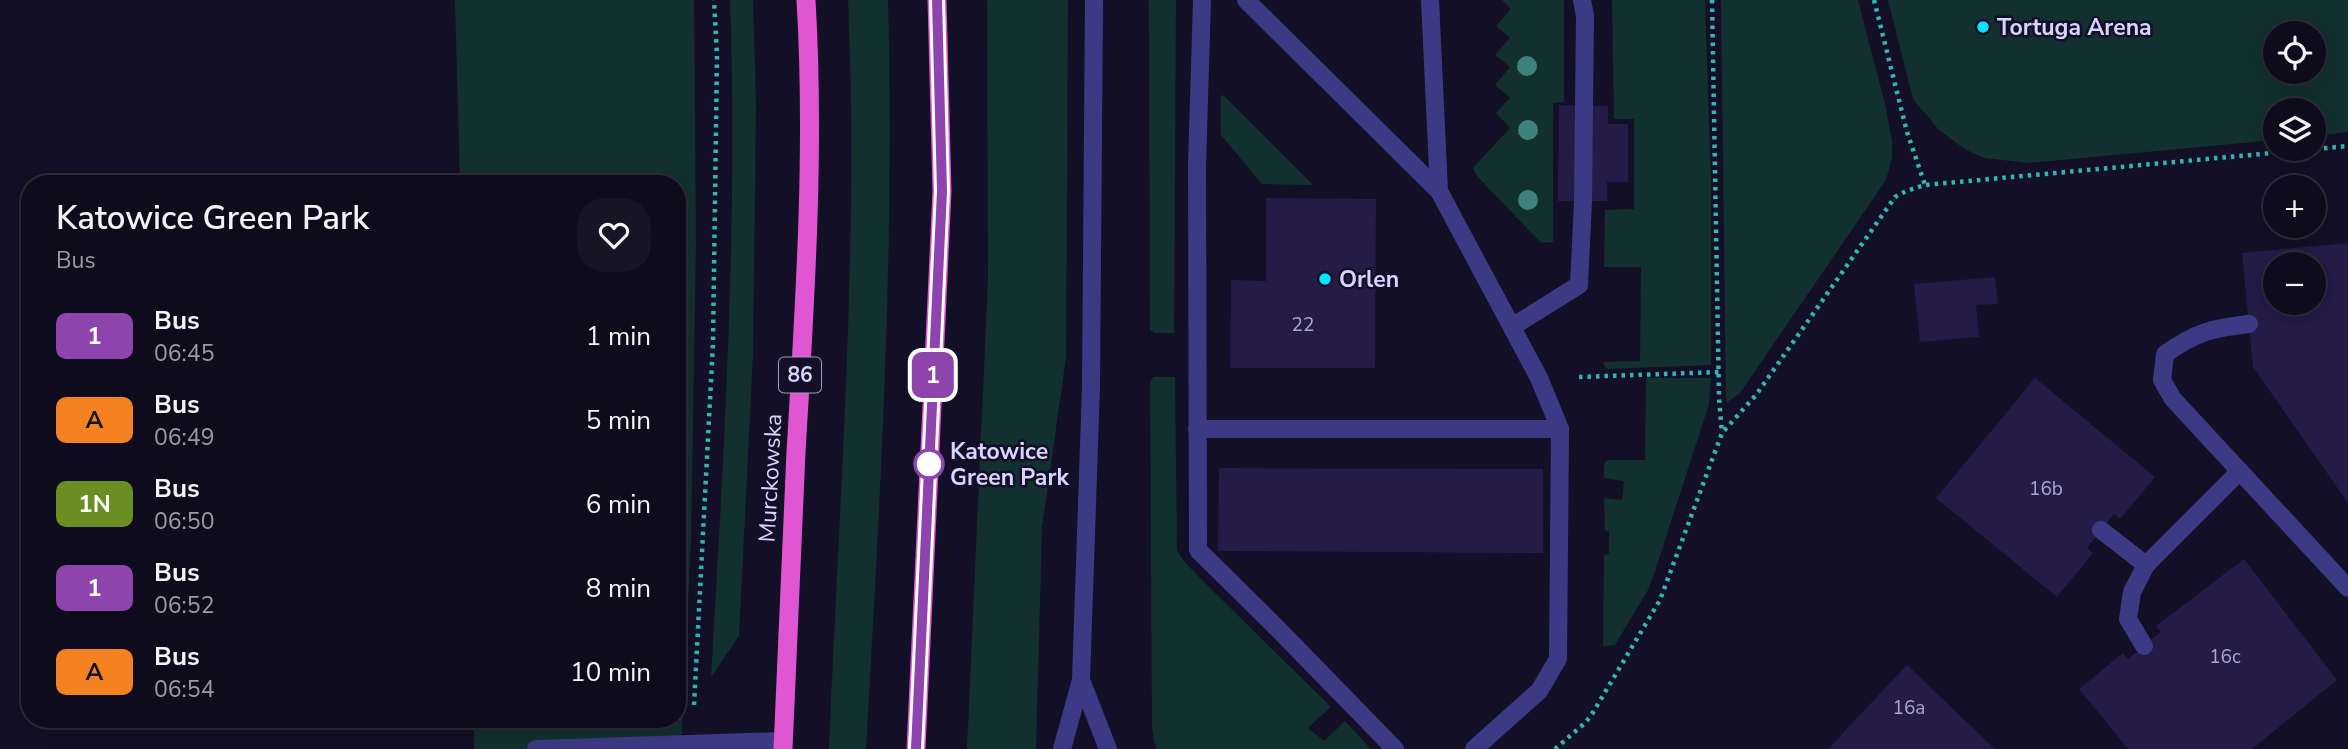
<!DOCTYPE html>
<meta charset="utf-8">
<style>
body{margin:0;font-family:"Nunito Sans",sans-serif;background:#171425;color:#f1f3f6;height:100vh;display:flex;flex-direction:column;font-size:26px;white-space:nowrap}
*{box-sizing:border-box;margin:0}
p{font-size:23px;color:#9b9ba3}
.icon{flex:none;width:38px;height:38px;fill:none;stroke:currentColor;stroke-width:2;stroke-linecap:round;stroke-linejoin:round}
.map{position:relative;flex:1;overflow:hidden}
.panel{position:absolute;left:21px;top:175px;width:665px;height:553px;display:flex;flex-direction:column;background:#0e0b1c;border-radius:28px;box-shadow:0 4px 18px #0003,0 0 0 2px #2e2b3b}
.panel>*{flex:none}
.badge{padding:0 14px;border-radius:10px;font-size:24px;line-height:46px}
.fabs{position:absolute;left:2263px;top:21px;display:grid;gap:14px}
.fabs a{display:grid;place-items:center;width:63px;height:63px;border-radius:50%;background:#0e0b1c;box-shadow:0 4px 18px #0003,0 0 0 2px #2e2b3b;font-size:35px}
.map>.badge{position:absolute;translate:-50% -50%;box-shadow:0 0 0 4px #fff}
.round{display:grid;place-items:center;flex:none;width:74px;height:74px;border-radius:28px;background:#171425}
.head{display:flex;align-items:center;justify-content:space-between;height:119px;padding:0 35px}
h1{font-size:33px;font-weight:600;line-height:52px}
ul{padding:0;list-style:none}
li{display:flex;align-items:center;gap:21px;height:84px;padding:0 35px}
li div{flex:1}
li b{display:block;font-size:26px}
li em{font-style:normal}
li .badge{min-width:77px;font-weight:700;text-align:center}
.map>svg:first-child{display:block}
.green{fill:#12302f;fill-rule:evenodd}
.building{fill:#241b47;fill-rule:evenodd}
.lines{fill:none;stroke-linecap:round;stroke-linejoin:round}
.path{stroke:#2fb8b0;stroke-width:4.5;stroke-dasharray:3.5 5;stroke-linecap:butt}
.service{stroke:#3d3a85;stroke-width:18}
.minor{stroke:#3d3a85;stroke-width:18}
.trunk{stroke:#e055d1;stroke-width:19}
.tree{fill:#3d827b}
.line-casing{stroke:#fff;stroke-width:16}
.line{stroke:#8e44ad;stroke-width:10}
.poi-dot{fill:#00e5ff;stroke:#130f26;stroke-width:2.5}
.stop-dot{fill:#fff;stroke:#8e44ad;stroke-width:3.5}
.labels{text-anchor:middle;stroke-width:5;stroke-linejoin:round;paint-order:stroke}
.number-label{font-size:19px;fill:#aca6d1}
.shield{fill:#130f26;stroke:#9e99be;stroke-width:2}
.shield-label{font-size:21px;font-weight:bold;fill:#d9d4ff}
.poi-label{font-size:23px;font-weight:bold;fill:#d9d4ff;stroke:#130f26;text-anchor:start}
.stop-label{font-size:23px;font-weight:bold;fill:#d9d4ff;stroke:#130f26;text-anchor:start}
.street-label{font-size:23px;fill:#d9d4ff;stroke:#130f26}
</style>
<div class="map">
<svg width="2348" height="749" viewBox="0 0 2348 749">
<rect width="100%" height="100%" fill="#130f26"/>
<g class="green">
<path d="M 455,0 L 694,0 L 696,244 L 691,540 L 681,749 L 474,749 L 474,719 L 677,719 L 677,184 L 460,184 Z"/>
<path d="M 730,0 L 753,0 L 756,104 L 753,354 L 739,636 L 711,677 C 724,452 738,226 730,0 Z"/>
<path d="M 848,0 L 888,0 C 895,250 880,500 866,749 L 829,749 C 839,499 859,250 848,0 Z"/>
<path d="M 987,0 L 1068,0 L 1066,358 L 1042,527 L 1036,749 L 967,749 L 988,279 Z"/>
<path d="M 1149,0 L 1176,0 L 1174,333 L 1155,333 L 1150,330 Z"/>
<path d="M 1502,0 L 1564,0 L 1564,102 L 1553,103 L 1553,242 L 1541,243 L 1477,176 L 1473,168 L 1510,128 L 1496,113 L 1510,98 L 1495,85 L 1510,67 L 1495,55 L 1510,38 L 1496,26 L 1511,9 Z"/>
<path d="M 1612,0 L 1705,0 L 1711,182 L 1711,365 L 1606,369 L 1603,362 L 1640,361 L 1641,267 L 1604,267 L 1605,210 L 1634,209 L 1634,119 L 1614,119 Z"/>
<path d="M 1721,0 L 1858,0 L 1885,104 L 1892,141 L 1892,158 L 1886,180 L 1740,393 L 1726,403 Z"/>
<path d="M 1888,0 L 2348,0 L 2348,132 L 2314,136 L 2314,110 L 2275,110 L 2275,140 L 2028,163 L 1985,158 L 1966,150 L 1939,130 L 1913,99 ZM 2275,33 L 2314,33 L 2314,72 L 2275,72 Z"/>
<path d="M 1223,95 L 1313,185 L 1262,184 L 1221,135 L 1221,96 Z"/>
<path d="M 1154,377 L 1175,377 L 1177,550 L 1183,560 L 1198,576 L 1331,707 L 1308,728 L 1324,741 L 1345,721 L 1371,749 L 1157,749 L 1154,742 L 1152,726 L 1150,381 Z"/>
<path d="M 1646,378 L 1711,378 L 1709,404 L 1656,568 L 1648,590 L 1615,645 L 1603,646 L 1604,555 L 1609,554 L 1609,532 L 1605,531 L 1604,498 L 1622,500 L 1624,481 L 1604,478 L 1604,464 L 1607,460 L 1645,460 Z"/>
</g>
<g class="building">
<path d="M 1559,105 L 1608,106 L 1608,124 L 1628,124 L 1628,182 L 1607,182 L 1607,201 L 1558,201 Z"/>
<path d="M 1266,198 L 1376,199 L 1375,368 L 1230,368 L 1231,280 L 1266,281 Z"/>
<path d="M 2348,243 L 2348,503 L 2253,367 L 2242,253 ZM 2275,264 L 2314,264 L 2314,303 L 2275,303 Z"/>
<path d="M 1995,277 L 1998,304 L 1976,305 L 1979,337 L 1920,342 L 1914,284 Z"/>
<path d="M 2035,378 L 2155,477 L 2120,519 L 2114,514 L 2087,548 L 2093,553 L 2057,597 L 1936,498 Z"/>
<path d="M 1219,468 L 1543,469 L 1543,553 L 1218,551 Z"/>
<path d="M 2244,559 L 2337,680 L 2252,749 L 2128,749 L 2079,689 L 2123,653 L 2128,659 L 2161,632 L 2156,626 Z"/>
<path d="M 1907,665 L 1995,749 L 1828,749 Z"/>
</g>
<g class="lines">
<g class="path">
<path d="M 1712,0 L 1719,398 L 1722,433"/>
<path d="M 1874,0 L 1907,132 L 1925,185"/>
<path d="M 1579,377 L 1719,372"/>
<path d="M 694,705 L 713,343 L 717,56 L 714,0"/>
<path d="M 1555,749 L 1585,723 L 1592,714 L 1660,600 L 1722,433 L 1756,395 L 1895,197 L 1906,191 L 1925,185 L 2348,146"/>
</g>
<g class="service">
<path d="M 1202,0 L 1197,165 L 1198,550 L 1272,623 L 1395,749"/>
<path d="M 1246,0 L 1439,191"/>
<path d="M 1430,0 L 1439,191 L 1539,378 L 1560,429 L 1558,659 L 1539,691 L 1474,749"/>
<path d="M 1512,327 L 1579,285 L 1583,201 L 1585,16 L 1582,0"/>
<path d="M 1197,429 L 1560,429"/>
<path d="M 1081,680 L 1108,749"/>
<path d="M 536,749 L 783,741"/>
<path d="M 1062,749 L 1081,680 L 1091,387 L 1094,0"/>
</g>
<g class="minor">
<path d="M 2249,324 C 2213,328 2196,332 2165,354 L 2162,380 L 2173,399 L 2348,588"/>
<path d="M 2101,530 L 2146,565"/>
<path d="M 2144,646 L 2128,619 L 2132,592 L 2146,565 L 2240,471"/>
</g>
<g class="trunk">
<path d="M 783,749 C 788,650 791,551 796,452 C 805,301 815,150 806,0"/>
<path d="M 916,749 L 942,191 L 937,0"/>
</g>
</g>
<g class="tree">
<circle cx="1527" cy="66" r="10"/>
<circle cx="1528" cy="130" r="10"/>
<circle cx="1528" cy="200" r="10"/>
</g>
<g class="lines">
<defs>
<path id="line" d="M 916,749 L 942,191 L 937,0"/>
</defs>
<use href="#line" class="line-casing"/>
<use href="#line" class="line"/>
</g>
<g class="poi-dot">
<circle cx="1983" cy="27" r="7"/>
<circle cx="1325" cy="279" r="7"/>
</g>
<circle class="stop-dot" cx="929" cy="464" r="14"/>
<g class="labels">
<g class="number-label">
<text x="1303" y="331">22</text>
<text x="2046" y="495">16b</text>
<text x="2225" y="663">16c</text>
<text x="1909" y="714">16a</text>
</g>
<rect class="shield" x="779" y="357.5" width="42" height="35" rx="5"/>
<g class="shield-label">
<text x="800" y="382">86</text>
</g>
<g class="poi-label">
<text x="1997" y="35">Tortuga Arena</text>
<text x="1339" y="287">Orlen</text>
</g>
<g class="stop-label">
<text x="950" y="459">Katowice<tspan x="950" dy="26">Green Park</tspan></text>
</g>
<g class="street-label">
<text transform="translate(770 478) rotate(-87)" y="8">Murckowska</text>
</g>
</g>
</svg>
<div class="fabs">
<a><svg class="icon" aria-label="locate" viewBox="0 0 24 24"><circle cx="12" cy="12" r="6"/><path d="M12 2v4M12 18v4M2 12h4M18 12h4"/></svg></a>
<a><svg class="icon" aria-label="layers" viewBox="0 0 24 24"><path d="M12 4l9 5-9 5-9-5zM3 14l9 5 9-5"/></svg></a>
<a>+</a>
<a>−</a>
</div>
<b class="badge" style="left:933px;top:375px;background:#8e44ad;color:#fff">1</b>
<section class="panel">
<div class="head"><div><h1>Katowice Green Park</h1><p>Bus</p></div><a class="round"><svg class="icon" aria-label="heart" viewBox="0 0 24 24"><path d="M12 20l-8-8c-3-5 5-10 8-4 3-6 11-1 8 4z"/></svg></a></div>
<ul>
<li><span class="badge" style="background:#8e44ad;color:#fff">1</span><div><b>Bus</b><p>06:45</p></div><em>1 min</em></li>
<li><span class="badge" style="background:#f58220;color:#111">A</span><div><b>Bus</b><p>06:49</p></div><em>5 min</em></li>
<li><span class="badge" style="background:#6b8e23;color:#fff">1N</span><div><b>Bus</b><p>06:50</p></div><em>6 min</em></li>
<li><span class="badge" style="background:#8e44ad;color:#fff">1</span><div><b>Bus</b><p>06:52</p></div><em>8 min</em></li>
<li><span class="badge" style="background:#f58220;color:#111">A</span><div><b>Bus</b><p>06:54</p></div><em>10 min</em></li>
</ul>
</section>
</div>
